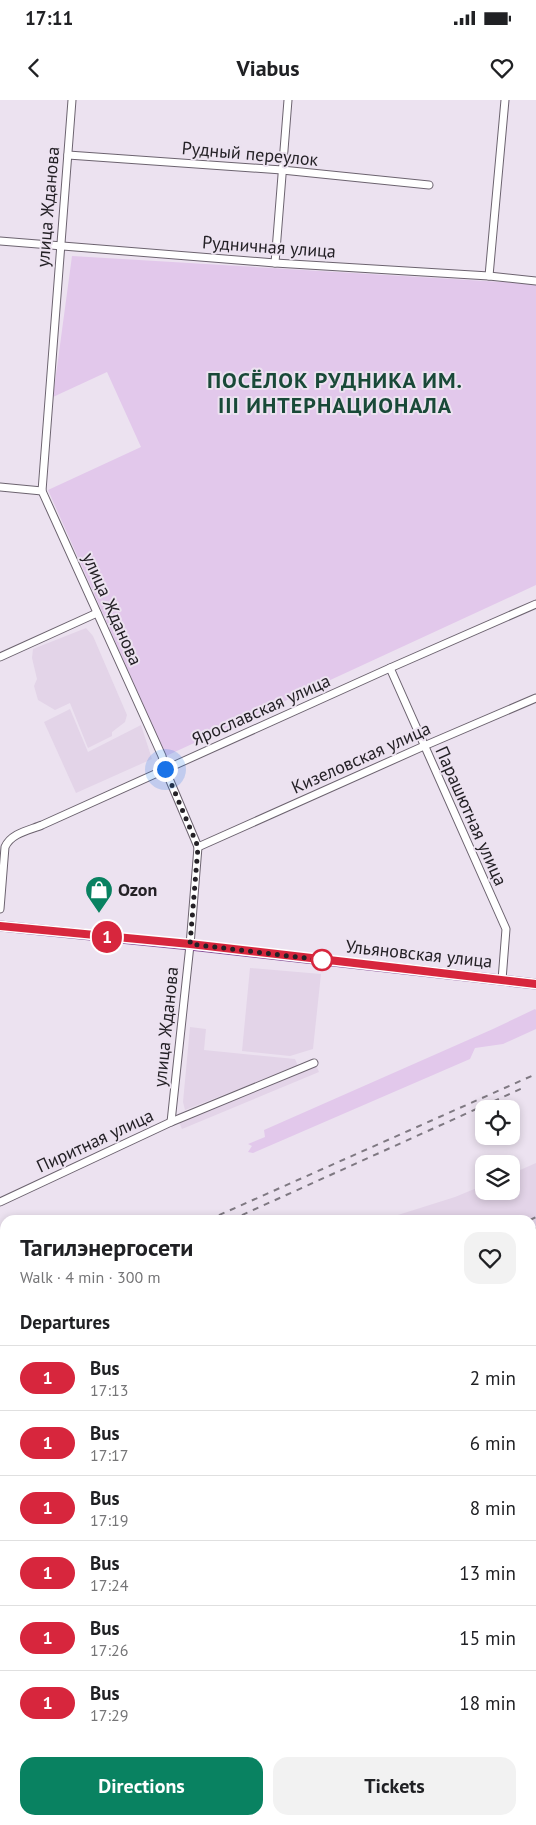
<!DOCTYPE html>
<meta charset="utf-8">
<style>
body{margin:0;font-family:"PT Sans",sans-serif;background:#f2f2f2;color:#202124;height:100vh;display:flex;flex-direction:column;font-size:19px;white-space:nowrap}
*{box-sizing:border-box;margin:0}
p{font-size:16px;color:#757577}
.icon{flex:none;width:28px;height:28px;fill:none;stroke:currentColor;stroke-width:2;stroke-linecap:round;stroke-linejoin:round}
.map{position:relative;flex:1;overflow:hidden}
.drawer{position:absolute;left:0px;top:1115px;width:536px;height:610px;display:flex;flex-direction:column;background:#fff;border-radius:15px 15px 0 0;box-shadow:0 2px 8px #0003}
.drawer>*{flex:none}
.badge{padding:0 10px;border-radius:16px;font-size:18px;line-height:32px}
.tools{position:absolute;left:475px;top:1000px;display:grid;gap:10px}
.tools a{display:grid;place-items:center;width:45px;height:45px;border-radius:10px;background:#fff;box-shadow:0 2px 8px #0003;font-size:25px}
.you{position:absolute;width:25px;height:25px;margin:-12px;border:4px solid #fff;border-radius:50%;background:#1a73e8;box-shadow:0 0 0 8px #1a73e833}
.map>.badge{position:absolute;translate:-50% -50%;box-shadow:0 0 0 2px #fff}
h2{padding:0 20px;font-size:19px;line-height:45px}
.round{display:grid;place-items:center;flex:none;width:52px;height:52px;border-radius:15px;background:#f2f2f2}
.overview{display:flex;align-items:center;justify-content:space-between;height:85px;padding:0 20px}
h1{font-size:24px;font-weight:600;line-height:38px}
.button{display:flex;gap:10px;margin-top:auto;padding:10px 20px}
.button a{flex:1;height:58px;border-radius:15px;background:#098261;color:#fff;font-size:20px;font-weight:600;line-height:58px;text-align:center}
.button a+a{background:#f2f2f2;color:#202124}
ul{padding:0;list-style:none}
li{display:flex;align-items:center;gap:15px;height:65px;padding:0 20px;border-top:1px solid #e0e0e0}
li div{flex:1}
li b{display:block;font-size:19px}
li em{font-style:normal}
li .badge{min-width:55px;font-weight:700;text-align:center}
.status{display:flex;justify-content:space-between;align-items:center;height:35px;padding:0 25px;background:#fff;direction:ltr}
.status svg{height:14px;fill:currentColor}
header{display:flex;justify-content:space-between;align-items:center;height:65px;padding:0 20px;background:#fff;font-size:22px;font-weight:600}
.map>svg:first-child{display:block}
.built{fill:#e3d4e8}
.green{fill:#e2c8eb}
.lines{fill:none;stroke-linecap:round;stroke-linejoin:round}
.minor-casing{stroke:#6c636f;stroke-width:9}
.major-casing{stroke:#865097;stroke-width:11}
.minor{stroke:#fff;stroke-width:7}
.major{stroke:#d6a5e5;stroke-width:9}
.rail{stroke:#7f7982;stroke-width:2;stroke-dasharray:6 6;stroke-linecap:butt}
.line-casing{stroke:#fff;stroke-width:11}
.line{stroke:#d7263d;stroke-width:8}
.walk{stroke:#242126;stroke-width:5;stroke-dasharray:0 9}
.stop-dot{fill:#fff;stroke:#d7263d;stroke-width:2.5}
.labels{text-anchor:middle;stroke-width:4;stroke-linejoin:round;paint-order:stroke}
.street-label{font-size:18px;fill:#242126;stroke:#ece2f0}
.poi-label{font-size:18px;font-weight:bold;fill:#242126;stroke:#ece2f0;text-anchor:start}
.district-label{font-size:22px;font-weight:bold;letter-spacing:1px;fill:#194938;stroke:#ece2f0}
</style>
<div class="status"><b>17:11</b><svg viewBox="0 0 49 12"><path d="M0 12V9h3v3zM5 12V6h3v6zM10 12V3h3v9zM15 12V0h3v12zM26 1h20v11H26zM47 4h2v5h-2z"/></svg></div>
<header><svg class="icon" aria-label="back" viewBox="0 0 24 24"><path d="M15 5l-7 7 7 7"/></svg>Viabus<svg class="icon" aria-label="heart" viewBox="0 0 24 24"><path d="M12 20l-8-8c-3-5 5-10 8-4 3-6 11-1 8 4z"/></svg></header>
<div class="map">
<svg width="536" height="1725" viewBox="0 0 536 1725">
<rect width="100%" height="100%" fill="#ece2f0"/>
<g class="built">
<path d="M 86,528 L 93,536 L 127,615 L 125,622 L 112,632 L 112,636 L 88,648 L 70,603 L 55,610 L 38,600 L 34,586 L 37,579 L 32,558 L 33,549 Z"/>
<path d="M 70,609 L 88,652 L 141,625 L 152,659 L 76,693 L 44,622 Z"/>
<path d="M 250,868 L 321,874 L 313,949 L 290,956 L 242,951 Z"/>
<path d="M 190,927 L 206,929 L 204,950 L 295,959 L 298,966 L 185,1010 L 183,1002 Z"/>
<path d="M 316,965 L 319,972 L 182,1029 L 179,1022 Z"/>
<path d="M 536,1063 L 536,1417 L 531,1419 L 531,1120 L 382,1120 L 455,1097 L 484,1085 L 484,1091 L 511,1091 L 511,1074 Z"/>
</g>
<g class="green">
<path d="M 72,156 L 536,184 L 536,485 L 166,656 L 48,390 L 141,347 L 107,272 L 53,297 Z"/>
<path d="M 535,909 L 536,910 L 536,929 L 503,944 L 475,948 L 470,959 L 253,1053 L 248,1052 L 252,1046 L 248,1044 L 265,1037 L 264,1030 L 493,929 Z"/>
<path d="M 5,1290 L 5,1320 L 0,1322 L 0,1292 Z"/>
<path d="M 536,1539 L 536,1643 L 531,1642 L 531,1545 Z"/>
<path d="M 166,1720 L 233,1720 L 233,1725 L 162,1725 Z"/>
<path d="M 280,1720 L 529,1720 L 529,1725 L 278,1725 Z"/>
</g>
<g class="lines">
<defs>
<g id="minor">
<path d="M 72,0 L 42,391 L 162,656 L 165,669 L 198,747 L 190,845 L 171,1022"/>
<path d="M 68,55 L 282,70 L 429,85"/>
<path d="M 0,141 L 275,163 L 489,176 L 536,181"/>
<path d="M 275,163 L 288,0"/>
<path d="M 489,176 L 505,0"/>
<path d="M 0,387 L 42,391"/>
<path d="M 0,557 L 97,513"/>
<path d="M 390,568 L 506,829 L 502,880"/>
<path d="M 198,747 L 424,646 L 536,598"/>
<path d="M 0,809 L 5,747 C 11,733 30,730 42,725 L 390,568 L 536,504"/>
<path d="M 0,1102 L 171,1022 L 314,963"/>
</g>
<path id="major" d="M 0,826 L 190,845 L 536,884"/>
</defs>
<use href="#minor" class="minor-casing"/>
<use href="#major" class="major-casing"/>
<use href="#minor" class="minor"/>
<use href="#major" class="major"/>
<g class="rail">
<path d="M 208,1120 L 536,974"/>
<path d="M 231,1120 L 525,987"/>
<path d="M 530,1120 L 536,1117"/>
<path d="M 531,1130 L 536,1128"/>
<path d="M 531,1157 L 536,1155"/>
<path d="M 0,1213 L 5,1210"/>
<path d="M 0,1224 L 5,1222"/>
</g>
</g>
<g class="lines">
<defs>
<path id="line" d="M 0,826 L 190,844 L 536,884"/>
</defs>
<use href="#line" class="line-casing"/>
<use href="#line" class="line"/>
<path class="walk" d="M 165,669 L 198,747 L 190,844 L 322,860"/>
</g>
<defs>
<symbol id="shop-pin" viewBox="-11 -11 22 30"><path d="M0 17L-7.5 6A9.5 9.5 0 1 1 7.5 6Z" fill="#098261" stroke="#ece2f0"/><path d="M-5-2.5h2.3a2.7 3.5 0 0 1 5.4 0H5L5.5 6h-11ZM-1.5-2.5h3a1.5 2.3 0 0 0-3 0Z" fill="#fff"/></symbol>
</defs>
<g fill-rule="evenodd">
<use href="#shop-pin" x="83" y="774" width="32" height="43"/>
</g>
<circle class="stop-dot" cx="322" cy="860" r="10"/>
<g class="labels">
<g class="street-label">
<text transform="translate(250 54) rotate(5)" y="6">Рудный переулок</text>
<text transform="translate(48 107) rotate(-85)" y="6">улица Жданова</text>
<text transform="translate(269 147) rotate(4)" y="6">Рудничная улица</text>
<text transform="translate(112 509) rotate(66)" y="6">улица Жданова</text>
<text transform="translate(261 610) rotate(-24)" y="6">Ярославская улица</text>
<text transform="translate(361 658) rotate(-24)" y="6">Кизеловская улица</text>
<text transform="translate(471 716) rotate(66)" y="6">Парашютная улица</text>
<text transform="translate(419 854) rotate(6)" y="6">Ульяновская улица</text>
<text transform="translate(166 927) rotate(-84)" y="6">улица Жданова</text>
<text transform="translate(95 1041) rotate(-25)" y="6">Пиритная улица</text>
</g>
<g class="poi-label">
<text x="118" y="796">Ozon</text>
</g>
<g class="district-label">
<text x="335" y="288">ПОСЁЛОК РУДНИКА ИМ.<tspan x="335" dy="25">III ИНТЕРНАЦИОНАЛА</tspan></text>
</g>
</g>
</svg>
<div class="tools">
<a><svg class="icon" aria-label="locate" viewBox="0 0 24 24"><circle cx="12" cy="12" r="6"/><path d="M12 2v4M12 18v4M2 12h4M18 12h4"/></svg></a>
<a><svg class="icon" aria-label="layers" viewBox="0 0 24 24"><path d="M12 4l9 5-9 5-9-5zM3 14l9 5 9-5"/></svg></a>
</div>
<div class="you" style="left:165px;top:669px"></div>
<b class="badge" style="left:107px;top:837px;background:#d7263d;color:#fff">1</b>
<section class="drawer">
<div class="overview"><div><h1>Тагилэнергосети</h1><p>Walk · 4 min · 300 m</p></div><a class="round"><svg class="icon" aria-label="heart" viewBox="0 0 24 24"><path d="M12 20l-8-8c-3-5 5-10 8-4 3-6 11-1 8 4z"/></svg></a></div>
<h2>Departures</h2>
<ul>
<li><span class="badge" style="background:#d7263d;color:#fff">1</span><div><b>Bus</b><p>17:13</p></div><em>2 min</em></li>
<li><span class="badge" style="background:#d7263d;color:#fff">1</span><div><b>Bus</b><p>17:17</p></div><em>6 min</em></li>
<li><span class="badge" style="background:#d7263d;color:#fff">1</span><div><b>Bus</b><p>17:19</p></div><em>8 min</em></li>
<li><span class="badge" style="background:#d7263d;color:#fff">1</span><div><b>Bus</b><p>17:24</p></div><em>13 min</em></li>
<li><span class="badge" style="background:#d7263d;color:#fff">1</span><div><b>Bus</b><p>17:26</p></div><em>15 min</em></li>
<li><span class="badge" style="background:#d7263d;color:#fff">1</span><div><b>Bus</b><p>17:29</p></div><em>18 min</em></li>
</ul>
<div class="button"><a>Directions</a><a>Tickets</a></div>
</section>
</div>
